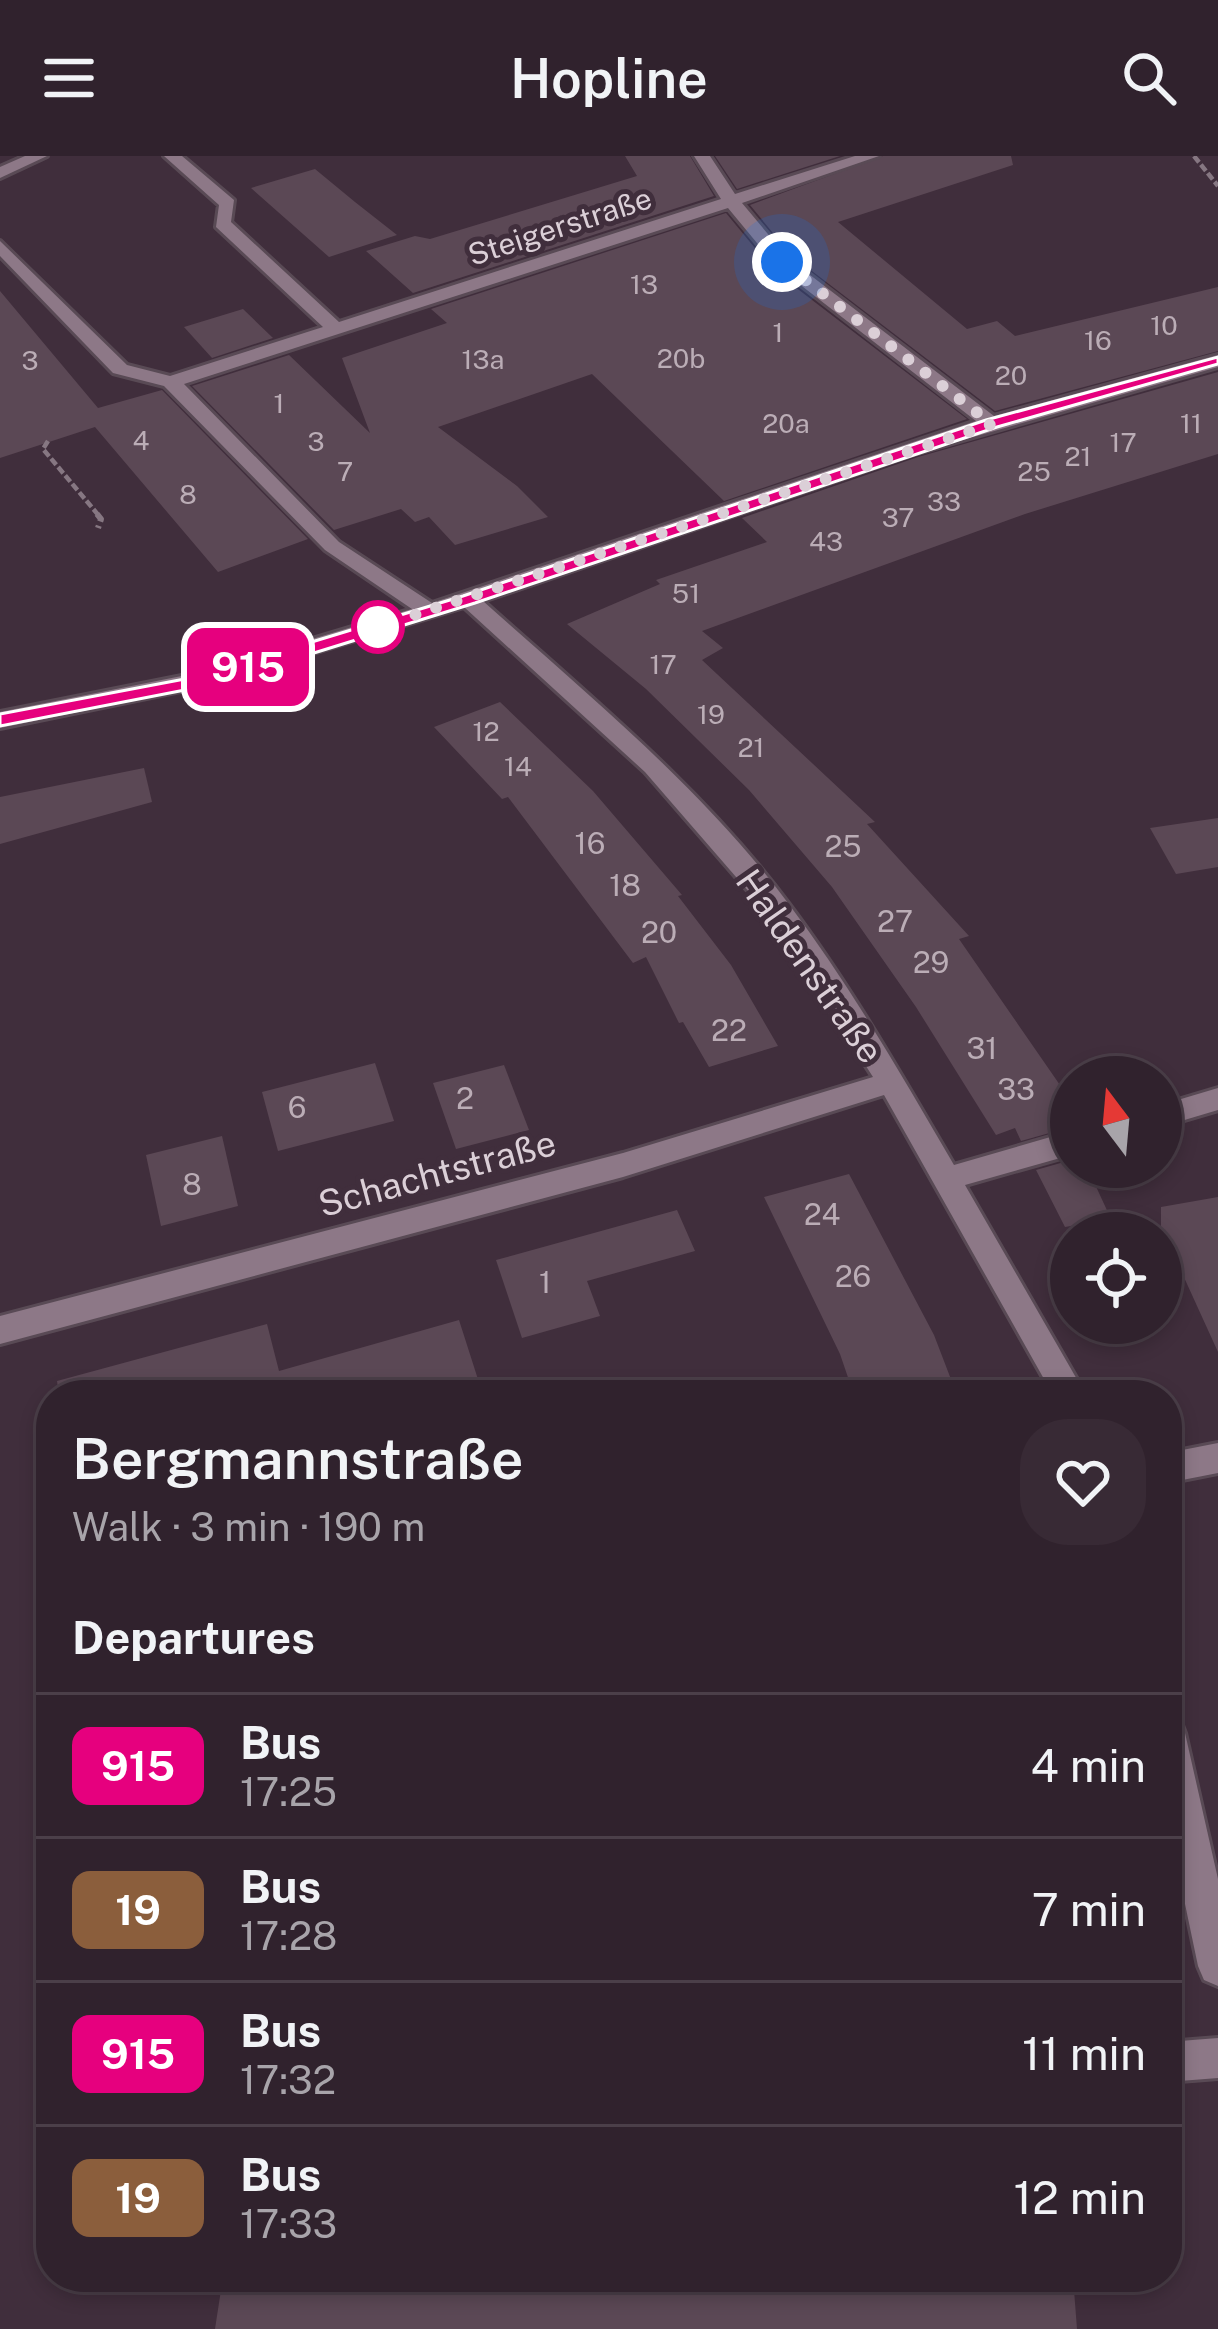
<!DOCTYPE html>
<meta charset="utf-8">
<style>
body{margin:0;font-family:"Public Sans",sans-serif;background:#382a35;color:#f1f3f6;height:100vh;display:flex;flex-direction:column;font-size:45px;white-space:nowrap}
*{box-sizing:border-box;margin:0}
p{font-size:39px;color:#a8a4aa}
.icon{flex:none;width:66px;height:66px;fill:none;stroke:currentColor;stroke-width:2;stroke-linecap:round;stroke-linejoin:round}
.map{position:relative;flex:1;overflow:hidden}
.panel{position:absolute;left:36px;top:1224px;width:1146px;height:912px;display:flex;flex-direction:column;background:#30222d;border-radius:48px;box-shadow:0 6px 18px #0003,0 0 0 3px #4b3f49}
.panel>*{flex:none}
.badge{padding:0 24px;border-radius:18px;font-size:42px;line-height:78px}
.needle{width:78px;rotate:344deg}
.controls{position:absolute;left:1050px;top:900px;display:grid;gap:24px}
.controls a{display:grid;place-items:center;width:132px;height:132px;border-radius:50%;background:#30222d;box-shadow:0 6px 18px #0003,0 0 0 3px #4b3f49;font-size:60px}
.you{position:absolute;width:60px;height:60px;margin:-30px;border:9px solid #fff;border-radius:50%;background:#1a73e8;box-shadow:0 0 0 18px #1a73e833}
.map>.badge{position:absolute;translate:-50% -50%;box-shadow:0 0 0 6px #fff}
h2{padding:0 36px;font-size:45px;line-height:108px}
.round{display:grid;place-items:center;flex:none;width:126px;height:126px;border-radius:48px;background:#382a35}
.headline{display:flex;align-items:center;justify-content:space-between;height:204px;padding:0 36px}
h1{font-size:57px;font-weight:600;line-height:90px}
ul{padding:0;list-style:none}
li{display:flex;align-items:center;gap:36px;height:144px;padding:0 36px;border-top:3px solid #4b3f49}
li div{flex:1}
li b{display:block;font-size:45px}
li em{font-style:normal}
li .badge{min-width:132px;font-weight:700;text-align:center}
header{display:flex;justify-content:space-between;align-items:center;height:156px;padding:0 36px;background:#30222d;font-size:54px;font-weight:600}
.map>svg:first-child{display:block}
.building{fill:#5b4855}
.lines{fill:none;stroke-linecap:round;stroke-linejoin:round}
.minor-casing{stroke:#594a55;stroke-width:6}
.path-far2{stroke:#867782;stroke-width:4.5;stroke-dasharray:8 3;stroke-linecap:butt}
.path-far1{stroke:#867782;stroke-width:6;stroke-dasharray:9 4.5;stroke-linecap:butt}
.path{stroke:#867782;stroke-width:9;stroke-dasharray:15 8;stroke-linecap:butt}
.minor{fill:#8d7887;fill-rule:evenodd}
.line{fill:#e6007e;stroke:#fff;stroke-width:3}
.walk{stroke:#dbcfd7;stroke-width:12;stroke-dasharray:0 21.6}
.stop-dot{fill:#fff;stroke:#e6007e;stroke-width:6}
.labels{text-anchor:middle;stroke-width:10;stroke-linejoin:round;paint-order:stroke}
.far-number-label{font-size:27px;fill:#bbadb6}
.far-street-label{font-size:30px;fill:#dbcfd7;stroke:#402e3c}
.number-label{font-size:30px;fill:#bbadb6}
.street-label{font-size:36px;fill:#dbcfd7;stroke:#402e3c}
</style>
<header><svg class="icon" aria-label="menu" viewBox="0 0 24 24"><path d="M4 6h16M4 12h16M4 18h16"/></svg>Hopline<svg class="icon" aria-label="search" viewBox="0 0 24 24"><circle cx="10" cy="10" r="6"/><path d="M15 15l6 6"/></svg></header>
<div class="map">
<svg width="1218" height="2173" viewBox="0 0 1218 2173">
<rect width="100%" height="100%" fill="#402e3c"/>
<g class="building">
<path d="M 625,0 L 690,0 L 714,40 L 413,137 L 366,95 L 415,80 L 430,83 L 637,20 Z"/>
<path d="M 715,0 L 840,0 L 737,33 Z"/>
<path d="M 883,0 L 1011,0 L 1013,9 L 838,66 L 967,173 L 997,165 L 1015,180 L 1218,131 L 1218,195 L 995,255 L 791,99 L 750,49 Z"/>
<path d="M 315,13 L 355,46 L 397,79 L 329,101 L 251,32 Z"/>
<path d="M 726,57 L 773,114 L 967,263 L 724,345 L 592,218 L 438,271 L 517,330 L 548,361 L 455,389 L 429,361 L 415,366 L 401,353 L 334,374 L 192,230 L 289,199 L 370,277 L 342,202 L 447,167 L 431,153 Z"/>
<path d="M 0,135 L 98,252 L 162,234 L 308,383 L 218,416 L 95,271 L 0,302 Z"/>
<path d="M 243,153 L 273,182 L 212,202 L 184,171 Z"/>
<path d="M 1218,216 L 1218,298 L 1025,358 L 702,475 L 723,492 L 702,504 L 875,666 L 867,668 L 969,780 L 959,783 L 1071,945 L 1071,971 L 1021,985 L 1015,972 L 996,979 L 916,851 L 832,731 L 749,634 L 646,533 L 567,468 L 660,428 L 656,424 L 767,386 L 742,362 L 918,301 Z"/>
<path d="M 500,546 L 593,635 L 682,739 L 678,740 L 731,809 L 778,890 L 709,911 L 683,866 L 679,867 L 646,801 L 633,807 L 508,641 L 502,643 L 434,571 Z"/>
<path d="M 144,612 L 152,646 L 0,688 L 0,641 Z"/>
<path d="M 1218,662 L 1218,711 L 1176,718 L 1150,672 Z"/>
<path d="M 375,907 L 394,965 L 278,995 L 262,936 Z"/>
<path d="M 504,909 L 529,974 L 456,993 L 433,927 Z"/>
<path d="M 222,980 L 238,1050 L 161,1070 L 146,999 Z"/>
<path d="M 1071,1004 L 1071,1011 L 1087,1011 L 1111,1063 L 1065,1071 L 1036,1014 Z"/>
<path d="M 849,1018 L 934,1179 L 957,1239 L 854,1239 L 840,1198 L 764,1041 Z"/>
<path d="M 1218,1041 L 1218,1196 L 1177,1106 L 1161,1109 L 1161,1051 Z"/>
<path d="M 677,1054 L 695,1095 L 587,1125 L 600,1160 L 522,1182 L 496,1104 Z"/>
<path d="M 459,1164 L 483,1239 L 59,1239 L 57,1225 L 267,1168 L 279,1215 Z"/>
<path d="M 223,2121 L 1073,2121 L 1077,2173 L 215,2173 Z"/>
</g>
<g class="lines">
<defs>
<g id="minor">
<path d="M 25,0 L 47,0 L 0,22 L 0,11 Z"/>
<path d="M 164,0 L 182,0 L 234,44 L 231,66 L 339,166 L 721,43 L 694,0 L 710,0 L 735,38 L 855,0 L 879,0 L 742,47 L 788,102 L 994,260 L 1218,199 L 1218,211 L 917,297 L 483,445 C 589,540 702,632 788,747 C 850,829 902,920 954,1009 L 1071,975 L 1071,999 L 965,1029 L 1086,1239 L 1053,1239 L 884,939 L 623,1021 L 0,1188 L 0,1160 L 623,997 L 873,921 L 769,759 L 645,616 L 464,451 L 205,530 L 0,572 L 0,556 L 202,516 L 412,453 L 325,394 L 164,230 L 113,217 L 0,100 L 0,85 L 127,209 L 170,220 L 323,171 L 216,71 L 219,49 ZM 728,52 L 776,110 L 976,265 L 432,447 L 339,386 L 184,228 Z"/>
<path d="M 1218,932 L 1218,954 L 1161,971 L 1161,949 Z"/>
<path d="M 1218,1287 L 1218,1317 L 1167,1327 L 1167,1297 Z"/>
<path d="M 1167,1559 L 1180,1564 L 1185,1577 L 1218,1723 L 1218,1830 L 1204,1824 L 1198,1810 L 1167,1662 Z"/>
<path d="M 1218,1882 L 1218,1922 L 1167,1926 L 1167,1886 Z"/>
</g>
</defs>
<use href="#minor" class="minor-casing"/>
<g class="path-far2">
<path d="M 1194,0 L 1218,30"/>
<path d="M 48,285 L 43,293 L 100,361"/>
</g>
<path class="path-far1" d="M 97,358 L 101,363 L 98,372"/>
<path class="path" d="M 41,1593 L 51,1595"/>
<use href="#minor" class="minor"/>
</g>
<path class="line" d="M 1218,201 L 1218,208 L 997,271 L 475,447 L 272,510 L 190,533 L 0,570 L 0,558 L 190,522 L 259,502 L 463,440 L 986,264 Z"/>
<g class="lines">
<path class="walk" d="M 378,471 L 366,475 L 992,268 L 782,106"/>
</g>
<circle class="stop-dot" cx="378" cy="471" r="24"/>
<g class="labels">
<g class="far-number-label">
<text x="644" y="138">13</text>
<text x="1164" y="179">10</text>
<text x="778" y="186">1</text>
<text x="1098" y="194">16</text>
<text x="681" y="212">20b</text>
<text x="483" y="213">13a</text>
<text x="30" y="214">3</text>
<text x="1011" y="229">20</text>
<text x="279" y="257">1</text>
<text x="786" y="277">20a</text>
<text x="1191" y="277">11</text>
<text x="141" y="294">4</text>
<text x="316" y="295">3</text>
<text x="1123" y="296">17</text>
<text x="1078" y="310">21</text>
<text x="345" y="325">7</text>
<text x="1034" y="325">25</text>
<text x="188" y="348">8</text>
<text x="944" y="355">33</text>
<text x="898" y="371">37</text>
<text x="826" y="395">43</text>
<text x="686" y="447">51</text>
<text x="663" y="518">17</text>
<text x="711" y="568">19</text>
<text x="486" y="585">12</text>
<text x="751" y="601">21</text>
<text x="518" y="620">14</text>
</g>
<g class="far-street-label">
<text transform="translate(560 71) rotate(-18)" y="10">Steigerstraße</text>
</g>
<g class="number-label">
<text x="590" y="698">16</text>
<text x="843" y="701">25</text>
<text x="625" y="740">18</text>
<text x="895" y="776">27</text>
<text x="659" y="787">20</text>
<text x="931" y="817">29</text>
<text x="729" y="885">22</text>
<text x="982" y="903">31</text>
<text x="1016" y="944">33</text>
<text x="465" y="953">2</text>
<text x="297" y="962">6</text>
<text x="192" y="1039">8</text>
<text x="822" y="1069">24</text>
<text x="853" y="1131">26</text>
<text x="545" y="1137">1</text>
</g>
<g class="street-label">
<text transform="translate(810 810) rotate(55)" y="13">Haldenstraße</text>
<text transform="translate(437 1017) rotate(-15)" y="13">Schachtstraße</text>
</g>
</g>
</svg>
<div class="controls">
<a><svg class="needle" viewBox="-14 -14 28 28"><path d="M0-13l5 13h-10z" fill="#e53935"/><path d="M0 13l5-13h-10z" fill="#a8a4aa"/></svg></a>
<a><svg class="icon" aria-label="locate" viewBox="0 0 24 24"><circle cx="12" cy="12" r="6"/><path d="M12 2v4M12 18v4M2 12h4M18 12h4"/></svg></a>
</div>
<div class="you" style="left:782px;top:106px"></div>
<b class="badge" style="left:248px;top:511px;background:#e6007e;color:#fff">915</b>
<section class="panel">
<div class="headline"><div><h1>Bergmannstraße</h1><p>Walk · 3 min · 190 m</p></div><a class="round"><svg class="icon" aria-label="heart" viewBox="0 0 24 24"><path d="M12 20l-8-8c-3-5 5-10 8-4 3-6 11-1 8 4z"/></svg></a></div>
<h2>Departures</h2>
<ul>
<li><span class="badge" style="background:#e6007e;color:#fff">915</span><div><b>Bus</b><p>17:25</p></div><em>4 min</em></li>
<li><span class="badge" style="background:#8b5e3c;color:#fff">19</span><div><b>Bus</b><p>17:28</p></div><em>7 min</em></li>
<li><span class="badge" style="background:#e6007e;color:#fff">915</span><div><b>Bus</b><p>17:32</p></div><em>11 min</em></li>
<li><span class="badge" style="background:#8b5e3c;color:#fff">19</span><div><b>Bus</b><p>17:33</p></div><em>12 min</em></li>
</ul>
</section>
</div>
